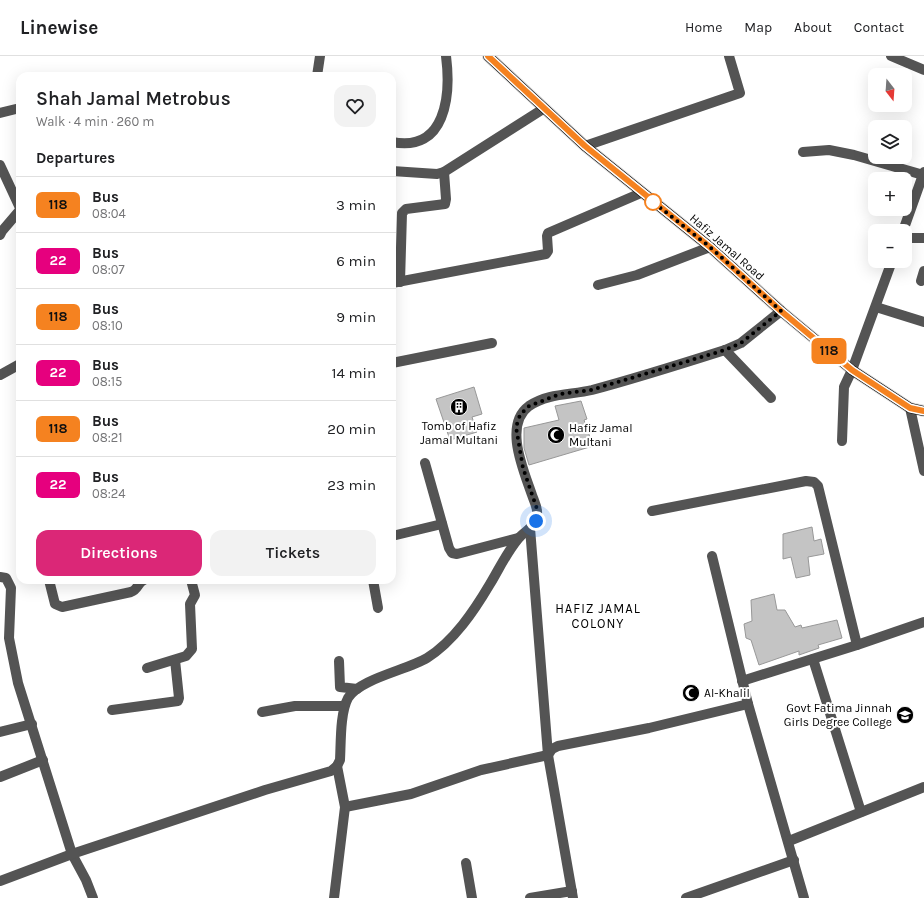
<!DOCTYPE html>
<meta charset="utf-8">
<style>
body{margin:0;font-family:Karla,sans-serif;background:#f2f2f2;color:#202124;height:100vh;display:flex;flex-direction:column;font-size:15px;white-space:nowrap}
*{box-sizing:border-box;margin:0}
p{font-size:13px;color:#757577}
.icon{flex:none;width:22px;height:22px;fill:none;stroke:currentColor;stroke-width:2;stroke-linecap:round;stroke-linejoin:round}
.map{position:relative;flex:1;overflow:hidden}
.details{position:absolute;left:16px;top:16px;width:380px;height:512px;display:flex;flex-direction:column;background:#fff;border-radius:12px;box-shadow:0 4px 16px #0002}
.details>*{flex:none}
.badge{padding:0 8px;border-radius:6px;font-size:14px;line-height:26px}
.needle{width:26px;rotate:163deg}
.fabs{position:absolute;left:868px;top:12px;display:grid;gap:8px}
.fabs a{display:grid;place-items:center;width:44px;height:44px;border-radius:8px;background:#fff;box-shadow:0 4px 16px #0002;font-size:20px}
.you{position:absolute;width:20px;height:20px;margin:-10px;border:3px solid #fff;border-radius:50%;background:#1a73e8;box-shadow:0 0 0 6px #1a73e833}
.map>.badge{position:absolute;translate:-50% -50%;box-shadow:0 0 0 2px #fff}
h2{padding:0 20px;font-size:15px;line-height:36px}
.round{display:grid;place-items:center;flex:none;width:42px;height:42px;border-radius:12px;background:#f2f2f2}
.overview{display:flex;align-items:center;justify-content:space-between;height:68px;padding:0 20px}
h1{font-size:19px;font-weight:600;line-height:30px}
.button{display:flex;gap:8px;margin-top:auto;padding:8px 20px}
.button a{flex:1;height:46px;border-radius:12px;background:#db2777;color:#fff;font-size:16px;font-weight:600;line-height:46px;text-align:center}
.button a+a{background:#f2f2f2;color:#202124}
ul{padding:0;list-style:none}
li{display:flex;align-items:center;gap:12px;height:56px;padding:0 20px;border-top:1px solid #e0e0e0}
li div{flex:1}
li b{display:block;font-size:15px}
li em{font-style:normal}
li .badge{min-width:44px;font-weight:700;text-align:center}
header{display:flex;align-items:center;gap:24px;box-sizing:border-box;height:56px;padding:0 20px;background:#fff;border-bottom:1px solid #e0e0e0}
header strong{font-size:19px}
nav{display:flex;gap:22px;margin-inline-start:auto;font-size:14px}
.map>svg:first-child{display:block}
.building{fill:#c4c4c4;stroke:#989898}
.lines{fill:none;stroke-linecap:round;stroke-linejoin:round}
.major-casing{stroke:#dbdbdb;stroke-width:12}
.minor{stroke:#545454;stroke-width:10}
.major{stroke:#000;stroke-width:10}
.line-casing{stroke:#fff;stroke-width:9}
.line{stroke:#f58220;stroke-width:6}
.walk{stroke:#000;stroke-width:4;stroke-dasharray:0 7.2}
.stop-dot{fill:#fff;stroke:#f58220;stroke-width:2}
.labels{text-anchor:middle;stroke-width:4;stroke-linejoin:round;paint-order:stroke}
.street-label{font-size:12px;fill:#000;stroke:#fff}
.poi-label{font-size:12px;fill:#000;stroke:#fff;text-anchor:start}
.neighbourhood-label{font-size:13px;letter-spacing:1px;fill:#000;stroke:#fff}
</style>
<header>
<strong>Linewise</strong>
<nav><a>Home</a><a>Map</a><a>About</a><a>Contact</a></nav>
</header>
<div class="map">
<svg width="924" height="842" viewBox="0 0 924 842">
<rect width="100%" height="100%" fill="#fff"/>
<g class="building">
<path d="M 474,331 L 482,358 L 472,361 L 477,376 L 450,384 L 436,343 Z"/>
<path d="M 581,345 L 587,363 L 584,364 L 593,390 L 529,409 L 524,392 L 524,372 L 559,364 L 555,350 Z"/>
<path d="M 812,471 L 814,485 L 821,483 L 824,498 L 808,501 L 810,519 L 796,522 L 791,501 L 783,503 L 783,478 Z"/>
<path d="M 774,538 L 777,554 L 785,554 L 795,571 L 801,569 L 802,572 L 837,564 L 842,582 L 818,589 L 819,592 L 799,599 L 799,595 L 759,609 L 751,584 L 746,582 L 744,568 L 752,565 L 751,544 Z"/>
</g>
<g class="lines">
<defs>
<path id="major" d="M 488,0 L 585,90 L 710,191 L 781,255 L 852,314 L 910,352 L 924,355"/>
</defs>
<use href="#major" class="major-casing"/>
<g class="minor">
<path d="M 891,0 L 924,14"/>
<path d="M 317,20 L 320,0"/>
<path d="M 0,57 L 20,52"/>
<path d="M 392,86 C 446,97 451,39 446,0"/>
<path d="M 585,90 L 740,37 L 729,0"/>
<path d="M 803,96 L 829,94 L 854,99 L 923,119"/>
<path d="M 0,109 L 20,152"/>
<path d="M 392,115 L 437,118 L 444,116 L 543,53"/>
<path d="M 903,175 L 924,116"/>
<path d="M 0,179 L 2,175 L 20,154"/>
<path d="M 905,182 L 924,182"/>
<path d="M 921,225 L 924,215"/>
<path d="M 400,226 L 402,157 L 406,153 L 445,148 L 446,143 L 444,116"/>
<path d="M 392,227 L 546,198 L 548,195 L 547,180 L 548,177 L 641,137"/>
<path d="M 598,229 L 637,219 L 710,191"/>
<path d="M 876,251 L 924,266"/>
<path d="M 725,294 L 771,342"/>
<path d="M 392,307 L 492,287"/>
<path d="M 0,319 L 20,308"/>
<path d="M 910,352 L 924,415"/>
<path d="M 842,385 L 844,331 L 852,314 L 892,205"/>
<path d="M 425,407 L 449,492 L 452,497 L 457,498 L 518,482"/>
<path d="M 652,455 L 806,425 L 814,426 L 818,430 L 857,589"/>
<path d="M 530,472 L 548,699 L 573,842"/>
<path d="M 392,480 L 442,468"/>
<path d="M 712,500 L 748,648 L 804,842"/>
<path d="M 0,521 L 6,522 L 11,532 L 9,582 L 18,627 L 72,798 L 86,824 L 93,842"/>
<path d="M 49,524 L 55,548 L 62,551 L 131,536 C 138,534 138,526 144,524"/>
<path d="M 373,524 L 378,552"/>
<path d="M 813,603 L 861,756"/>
<path d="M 339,605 L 340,631 L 357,633"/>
<path d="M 147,612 L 186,600 L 192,593 L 190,548 L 195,539 L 191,524"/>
<path d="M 742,625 L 857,589 L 924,566"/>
<path d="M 112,654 L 178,645 L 179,642 L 175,604"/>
<path d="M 262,656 L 295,650 L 344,650"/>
<path d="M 0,676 L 32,668"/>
<path d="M 0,721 L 43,704"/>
<path d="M 345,751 L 411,738 L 481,714 L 548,699 L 552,693 L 558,690 L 649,672 L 748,648"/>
<path d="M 789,785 L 924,731"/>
<path d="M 466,807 L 472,842"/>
<path d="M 0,825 L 72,798 L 265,734 L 331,715 L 337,710 L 340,704 C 341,686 340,657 348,642 C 359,623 407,614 427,602 C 454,585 474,555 490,528 C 499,513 507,496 518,483 C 525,474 537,471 537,458 C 538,452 534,445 532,439 C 524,415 503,369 529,350 C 548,337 571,339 592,334 C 637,322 681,308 725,294 L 741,287 L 781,255"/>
<path d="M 334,842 L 345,751 L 337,710"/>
<path d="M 530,842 L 572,835"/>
<path d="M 686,842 L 794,804"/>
</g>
<use href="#major" class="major"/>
</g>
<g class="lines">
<defs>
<path id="line" d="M 488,0 L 585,90 L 710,191 L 781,255 L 852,314 L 910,352 L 924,355"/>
</defs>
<use href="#line" class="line-casing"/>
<use href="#line" class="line"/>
<path class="walk" d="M 536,465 L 538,456 L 523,412 L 516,371 L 520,359 L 529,350 L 560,338 L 591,334 L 725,294 L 741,287 L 781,255 L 710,191 L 653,146"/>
</g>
<defs>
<symbol id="building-disc" viewBox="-11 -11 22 22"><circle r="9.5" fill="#000" stroke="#fff"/><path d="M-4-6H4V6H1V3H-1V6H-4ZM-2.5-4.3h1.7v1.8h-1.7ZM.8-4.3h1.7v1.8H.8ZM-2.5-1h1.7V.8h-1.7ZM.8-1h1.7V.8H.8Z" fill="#fff"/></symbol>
<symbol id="mosque-disc" viewBox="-11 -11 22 22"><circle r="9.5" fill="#000" stroke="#fff"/><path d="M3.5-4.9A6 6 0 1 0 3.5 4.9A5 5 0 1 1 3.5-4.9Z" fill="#fff"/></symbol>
<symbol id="school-disc" viewBox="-11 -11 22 22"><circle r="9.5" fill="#000" stroke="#fff"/><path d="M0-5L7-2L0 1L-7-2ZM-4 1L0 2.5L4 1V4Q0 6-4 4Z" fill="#fff"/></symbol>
</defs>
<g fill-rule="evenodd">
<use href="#building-disc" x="449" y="341" width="20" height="20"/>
<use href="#mosque-disc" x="546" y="369" width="20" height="20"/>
<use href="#mosque-disc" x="681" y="627" width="20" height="20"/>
<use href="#school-disc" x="895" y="649" width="20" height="20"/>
</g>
<circle class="stop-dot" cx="653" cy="146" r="8"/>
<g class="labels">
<g class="street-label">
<text transform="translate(727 191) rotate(41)" y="4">Hafiz Jamal Road</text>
</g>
<g class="poi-label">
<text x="459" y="374" text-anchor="middle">Tomb of Hafiz<tspan x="459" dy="14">Jamal Multani</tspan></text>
<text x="569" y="376">Hafiz Jamal<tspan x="569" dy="14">Multani</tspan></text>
<text x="704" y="641">Al-Khalil</text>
<text x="892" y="656" text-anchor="end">Govt Fatima Jinnah<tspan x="892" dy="14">Girls Degree College</tspan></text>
</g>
<g class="neighbourhood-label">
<text x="598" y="557">HAFIZ JAMAL<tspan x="598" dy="15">COLONY</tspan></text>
</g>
</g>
</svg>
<div class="fabs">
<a><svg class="needle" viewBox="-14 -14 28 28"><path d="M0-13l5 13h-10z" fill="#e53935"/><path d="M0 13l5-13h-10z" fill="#757577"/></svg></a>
<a><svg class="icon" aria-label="layers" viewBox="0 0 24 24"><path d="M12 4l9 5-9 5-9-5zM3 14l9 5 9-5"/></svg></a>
<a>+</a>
<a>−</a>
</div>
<div class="you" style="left:536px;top:465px"></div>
<b class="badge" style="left:829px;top:295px;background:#f58220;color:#111">118</b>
<section class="details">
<div class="overview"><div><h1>Shah Jamal Metrobus</h1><p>Walk · 4 min · 260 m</p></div><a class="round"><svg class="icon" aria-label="heart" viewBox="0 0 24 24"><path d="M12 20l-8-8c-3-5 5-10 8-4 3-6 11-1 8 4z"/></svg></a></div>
<h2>Departures</h2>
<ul>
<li><span class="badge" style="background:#f58220;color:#111">118</span><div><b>Bus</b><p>08:04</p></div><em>3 min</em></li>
<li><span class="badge" style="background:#e6007e;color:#fff">22</span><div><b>Bus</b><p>08:07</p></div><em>6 min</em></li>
<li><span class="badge" style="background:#f58220;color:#111">118</span><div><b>Bus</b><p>08:10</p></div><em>9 min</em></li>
<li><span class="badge" style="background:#e6007e;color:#fff">22</span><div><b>Bus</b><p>08:15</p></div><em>14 min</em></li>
<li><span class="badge" style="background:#f58220;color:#111">118</span><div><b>Bus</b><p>08:21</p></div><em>20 min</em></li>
<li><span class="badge" style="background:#e6007e;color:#fff">22</span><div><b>Bus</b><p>08:24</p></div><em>23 min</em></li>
</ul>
<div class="button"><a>Directions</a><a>Tickets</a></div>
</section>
</div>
